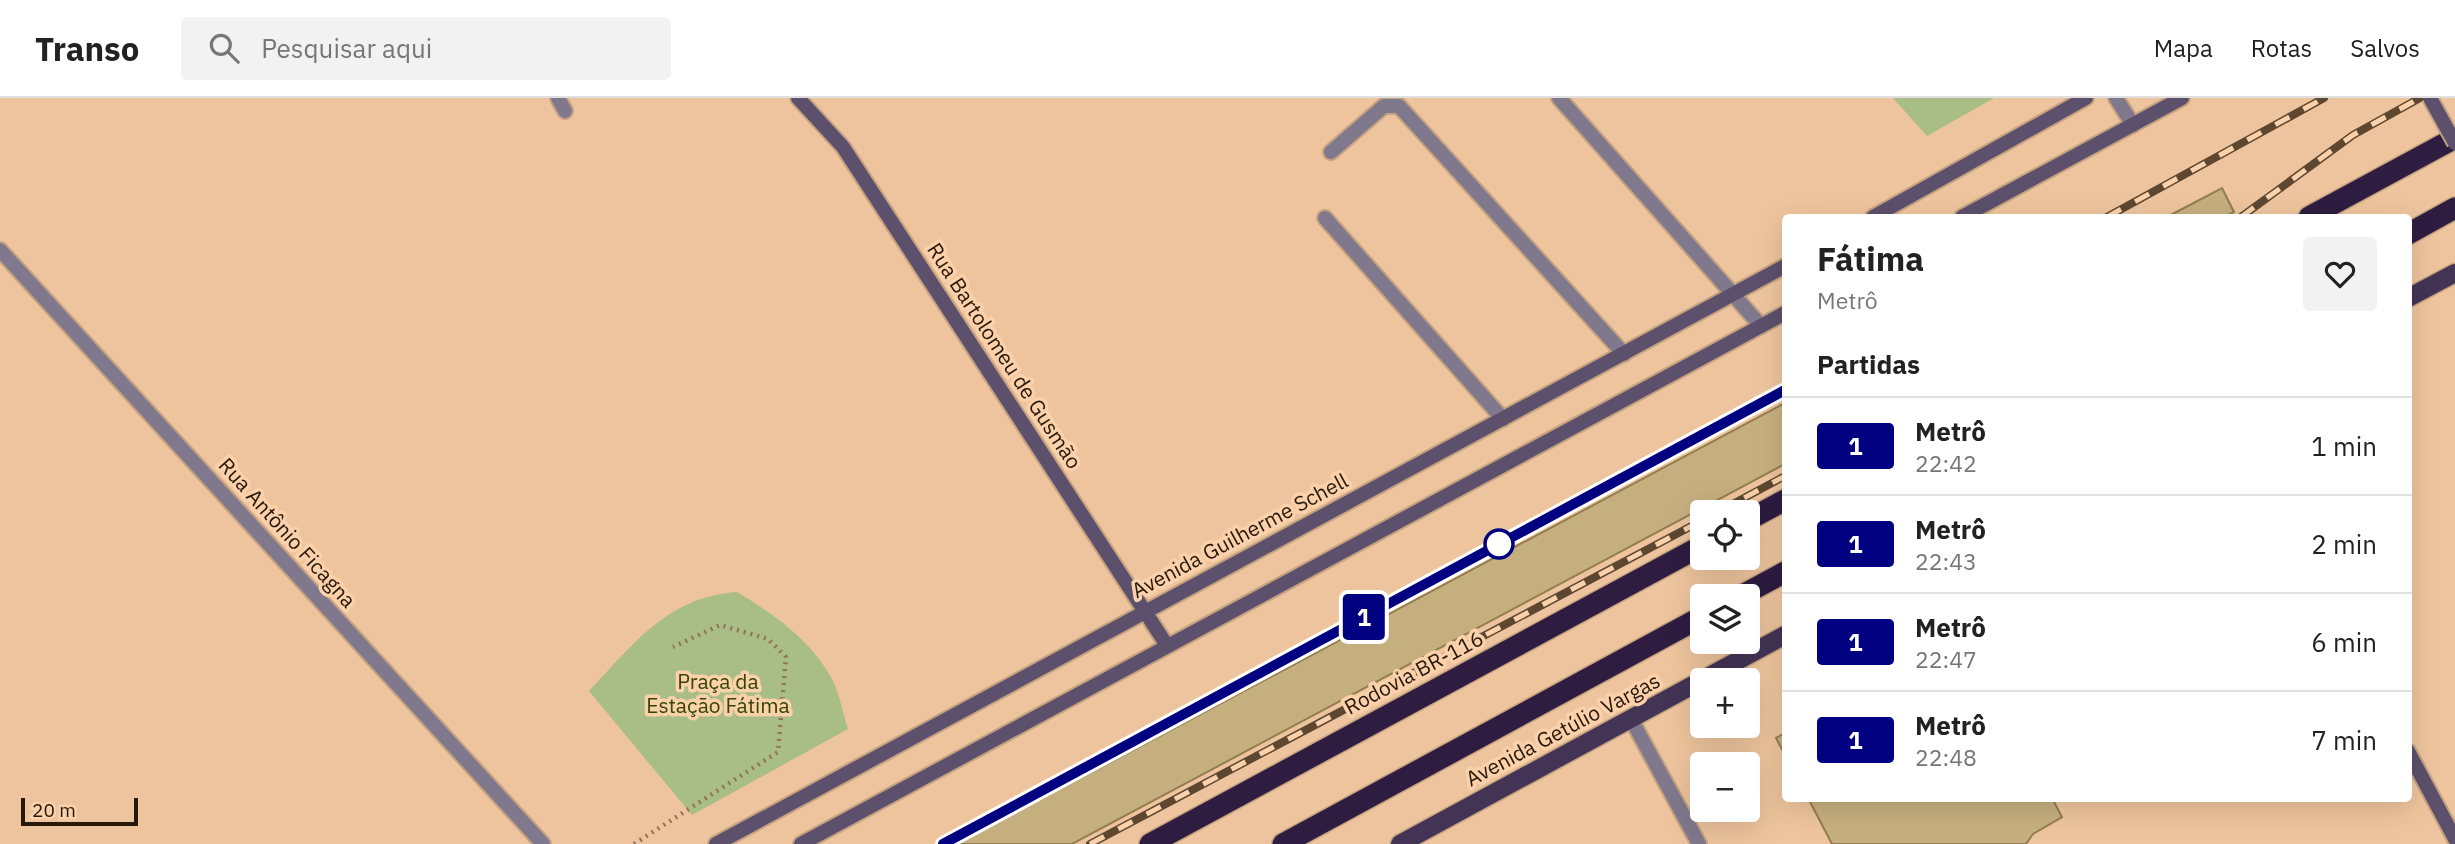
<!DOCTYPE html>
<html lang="pt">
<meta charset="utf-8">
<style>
body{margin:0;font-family:"IBM Plex Sans",sans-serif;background:#f2f2f2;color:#222;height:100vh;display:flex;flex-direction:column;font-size:26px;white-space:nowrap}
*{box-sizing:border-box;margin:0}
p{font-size:23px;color:#767676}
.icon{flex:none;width:38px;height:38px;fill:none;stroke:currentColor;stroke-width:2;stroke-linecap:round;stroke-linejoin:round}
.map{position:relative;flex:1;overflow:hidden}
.sheet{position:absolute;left:1782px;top:116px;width:630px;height:588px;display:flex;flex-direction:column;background:#fff;border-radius:7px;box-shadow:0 7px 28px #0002}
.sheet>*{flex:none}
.badge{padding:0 14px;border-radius:5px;font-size:24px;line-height:46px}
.fabs{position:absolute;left:1690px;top:402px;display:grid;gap:14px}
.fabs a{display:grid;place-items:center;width:70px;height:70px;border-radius:7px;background:#fff;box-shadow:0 7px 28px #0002;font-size:35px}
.scale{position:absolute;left:21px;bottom:18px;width:117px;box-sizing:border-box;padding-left:7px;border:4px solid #271809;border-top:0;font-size:19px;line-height:24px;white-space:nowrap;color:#271809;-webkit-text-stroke:5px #fad1aa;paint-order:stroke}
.map>.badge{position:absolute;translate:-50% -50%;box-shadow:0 0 0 4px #fff}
h2{padding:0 35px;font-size:26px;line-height:63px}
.round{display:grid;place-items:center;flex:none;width:74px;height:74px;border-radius:7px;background:#f2f2f2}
.overview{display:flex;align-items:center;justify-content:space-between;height:119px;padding:0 35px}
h1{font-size:33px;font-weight:700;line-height:52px}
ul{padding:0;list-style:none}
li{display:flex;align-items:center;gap:21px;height:98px;padding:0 35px;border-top:2px solid #e0e0e0}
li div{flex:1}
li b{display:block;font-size:26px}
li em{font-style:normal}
li .badge{min-width:77px;font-weight:700;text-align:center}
header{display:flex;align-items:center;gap:42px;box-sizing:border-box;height:98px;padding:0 35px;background:#fff;border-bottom:2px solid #e0e0e0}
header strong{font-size:33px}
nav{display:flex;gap:38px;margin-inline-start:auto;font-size:24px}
.search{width:490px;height:63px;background:#f2f2f2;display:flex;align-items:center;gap:18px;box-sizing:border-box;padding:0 24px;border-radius:7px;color:#767676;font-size:26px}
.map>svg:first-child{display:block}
.green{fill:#a9bd87}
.building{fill:#c6af7f;stroke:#947d4f;stroke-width:2}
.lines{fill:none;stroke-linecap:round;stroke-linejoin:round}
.service-casing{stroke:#c5a27f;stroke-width:18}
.minor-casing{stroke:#c5a27f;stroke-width:18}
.secondary-casing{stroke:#c5a27f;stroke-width:18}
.primary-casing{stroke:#c5a27f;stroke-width:21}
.motorway-casing{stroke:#c5a27f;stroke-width:24}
.path{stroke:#917458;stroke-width:4.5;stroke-dasharray:2 5;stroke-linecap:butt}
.service{stroke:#80788c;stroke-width:14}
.minor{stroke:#80788c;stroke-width:14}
.secondary{stroke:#5c506c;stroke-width:14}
.primary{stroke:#433455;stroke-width:18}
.motorway{stroke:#2e1c41;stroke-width:21}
.rail-casing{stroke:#5d4731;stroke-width:8}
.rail{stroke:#fad1aa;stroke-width:5;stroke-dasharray:16;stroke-linecap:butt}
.secondary-bridge-casing{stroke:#c5a27f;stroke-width:18;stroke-linecap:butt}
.secondary-bridge{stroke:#5c506c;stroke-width:14}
.line-casing{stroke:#fff;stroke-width:16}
.line{stroke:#000080;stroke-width:10}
.stop-dot{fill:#fff;stroke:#000080;stroke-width:3.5}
.labels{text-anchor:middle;stroke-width:7;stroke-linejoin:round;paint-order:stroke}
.street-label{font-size:21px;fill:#271809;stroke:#fad1aa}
.park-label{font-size:21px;fill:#334600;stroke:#fad1aa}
</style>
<header>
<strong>Transo</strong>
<div class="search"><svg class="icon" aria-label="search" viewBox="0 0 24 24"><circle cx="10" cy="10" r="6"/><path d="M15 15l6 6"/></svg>Pesquisar aqui</div>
<nav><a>Mapa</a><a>Rotas</a><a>Salvos</a></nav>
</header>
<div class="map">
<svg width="2455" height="746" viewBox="0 0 2455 746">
<rect width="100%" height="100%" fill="#edc49d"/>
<g class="green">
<path d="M 1893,0 L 1994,0 L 1927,38 Z"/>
<path d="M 737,494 C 774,516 813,544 833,583 C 840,598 843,616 848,631 L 692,717 L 589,593 C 634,546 667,499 737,494 Z"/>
</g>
<g class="building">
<path d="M 2222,90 L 2234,114 L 2224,119 L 2167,119 Z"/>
<path d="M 1785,305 L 1785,366 L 1072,746 L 957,746 Z"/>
<path d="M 1785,635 L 1785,657 L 1776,640 Z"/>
<path d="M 1808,700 L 2052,700 L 2062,719 L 2033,736 L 2026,746 L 1832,746 Z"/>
</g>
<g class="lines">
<defs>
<g id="service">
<path d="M 558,0 L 565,13"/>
<path d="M 1559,0 L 1761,228"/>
<path d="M 2116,0 L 2133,27"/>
<path d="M 1331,54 L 1384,8 L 1399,8 L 1624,256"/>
<path d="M 1325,120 L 1503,321"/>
</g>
<g id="minor">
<path d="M 0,152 L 543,746"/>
<path d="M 1631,621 L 1699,746"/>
</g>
<g id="secondary">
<path d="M 798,0 L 843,49 L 1166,546"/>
<path d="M 1873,119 L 2086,0"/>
<path d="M 1962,119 L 2182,0"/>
<path d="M 2408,653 L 2455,741"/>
<path d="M 716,746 L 1785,168"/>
<path d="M 801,746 L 1785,215"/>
</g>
<g id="primary">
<path d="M 2408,200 L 2455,175"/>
<path d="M 1400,746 L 1785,537"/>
</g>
<g id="motorway">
<path d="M 2309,119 L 2455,40"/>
<path d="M 2408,136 L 2455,110"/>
<path d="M 1748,422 L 1785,402"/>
<path d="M 1739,499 L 1785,474"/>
<path d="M 1150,746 L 1703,447"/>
<path d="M 1283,746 L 1703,518"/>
</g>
</defs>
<use href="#service" class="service-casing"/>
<use href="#minor" class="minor-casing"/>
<use href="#secondary" class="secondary-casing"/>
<use href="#primary" class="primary-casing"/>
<use href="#motorway" class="motorway-casing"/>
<path class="path" d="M 634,746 L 778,654 L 786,559 L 768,541 L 720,527 L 673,549"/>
<use href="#service" class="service"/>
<use href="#minor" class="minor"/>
<use href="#secondary" class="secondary"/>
<use href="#primary" class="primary"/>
<use href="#motorway" class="motorway"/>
<defs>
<g id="rail">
<path d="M 2107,119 L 2324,0"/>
<path d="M 2241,119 L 2353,37 L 2420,0"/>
<path d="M 1716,415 L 1785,378"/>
<path d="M 943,746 L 1785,292"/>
<path d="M 1090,746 L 1703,422"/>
</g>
</defs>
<use href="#rail" class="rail-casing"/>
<use href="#rail" class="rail"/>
<defs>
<path id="secondary-bridge" d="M 2430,0 L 2455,45"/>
</defs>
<use href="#secondary-bridge" class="secondary-bridge-casing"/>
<use href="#secondary-bridge" class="secondary-bridge"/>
</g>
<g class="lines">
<defs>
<path id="line" d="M 943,746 L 1785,292"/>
</defs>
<use href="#line" class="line-casing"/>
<use href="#line" class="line"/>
</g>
<circle class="stop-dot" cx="1499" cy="446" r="14"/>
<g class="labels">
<g class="street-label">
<text transform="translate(1004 258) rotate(57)" y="7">Rua Bartolomeu de Gusmão</text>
<text transform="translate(287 435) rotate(48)" y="7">Rua Antônio Ficagna</text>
<text transform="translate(1240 438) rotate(-28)" y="7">Avenida Guilherme Schell</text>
<text transform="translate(1414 575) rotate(-28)" y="7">Rodovia BR-116</text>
<text transform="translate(1563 632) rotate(-28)" y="7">Avenida Getúlio Vargas</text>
</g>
<g class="park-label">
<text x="718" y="591">Praça da<tspan x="718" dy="24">Estação Fátima</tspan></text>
</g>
</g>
</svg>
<div class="fabs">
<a><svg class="icon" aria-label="locate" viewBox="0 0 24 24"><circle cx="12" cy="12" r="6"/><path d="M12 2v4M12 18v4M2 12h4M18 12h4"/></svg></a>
<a><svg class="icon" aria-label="layers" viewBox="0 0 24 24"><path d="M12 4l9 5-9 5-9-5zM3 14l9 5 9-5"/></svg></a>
<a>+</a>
<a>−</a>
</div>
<div class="scale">20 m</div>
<b class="badge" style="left:1364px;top:519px;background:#000080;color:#fff">1</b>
<section class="sheet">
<div class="overview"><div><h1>Fátima</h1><p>Metrô</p></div><a class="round"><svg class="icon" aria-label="heart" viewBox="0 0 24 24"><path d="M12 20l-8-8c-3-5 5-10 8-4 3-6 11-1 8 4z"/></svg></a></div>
<h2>Partidas</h2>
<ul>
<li><span class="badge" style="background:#000080;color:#fff">1</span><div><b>Metrô</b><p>22:42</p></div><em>1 min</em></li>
<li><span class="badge" style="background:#000080;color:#fff">1</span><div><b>Metrô</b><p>22:43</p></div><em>2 min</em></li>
<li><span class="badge" style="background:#000080;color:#fff">1</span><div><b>Metrô</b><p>22:47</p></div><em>6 min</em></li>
<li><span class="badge" style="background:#000080;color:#fff">1</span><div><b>Metrô</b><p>22:48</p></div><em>7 min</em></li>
</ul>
</section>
</div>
